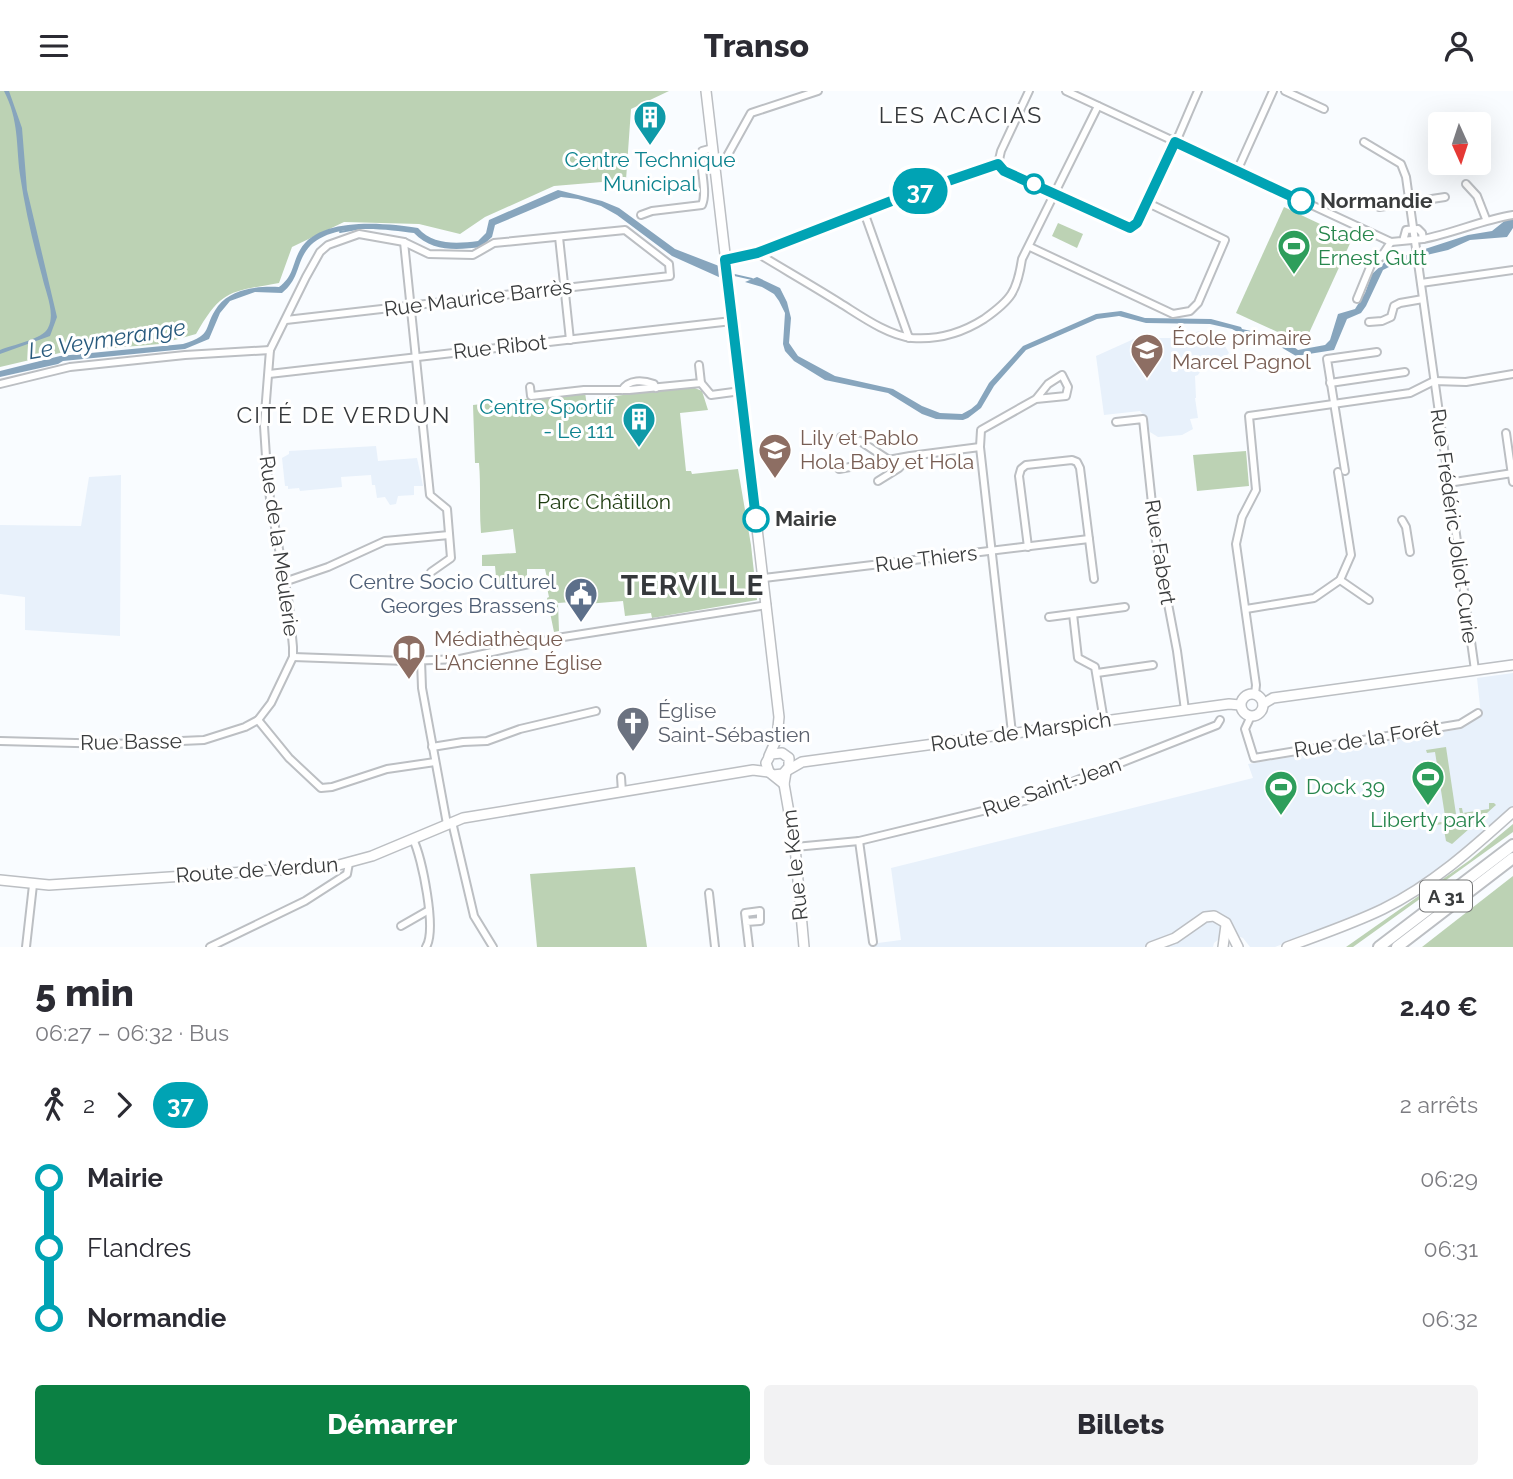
<!DOCTYPE html>
<html lang="fr">
<meta charset="utf-8">
<style>
body{margin:0;font-family:Raleway,sans-serif;background:#f2f2f3;color:#2b2b33;height:100vh;display:flex;flex-direction:column;font-size:26px;white-space:nowrap}
*{box-sizing:border-box;margin:0}
p{font-size:23px;color:#7c7c81}
.icon{flex:none;width:38px;height:38px;fill:none;stroke:currentColor;stroke-width:2;stroke-linecap:round;stroke-linejoin:round}
.map{position:relative;height:856px;overflow:hidden}
.sheet{display:flex;flex-direction:column;background:#fff;flex:1}
.sheet>*{flex:none}
.badge{padding:0 14px;border-radius:23px;font-size:24px;line-height:46px}
.needle{width:46px;rotate:177deg}
.controls{position:absolute;left:1428px;top:21px;display:grid;gap:14px}
.controls a{display:grid;place-items:center;width:63px;height:63px;border-radius:7px;background:#fff;box-shadow:0 7px 28px #0002;font-size:35px}
.map>.badge{position:absolute;translate:-50% -50%;box-shadow:0 0 0 4px #fff}
.legs{display:flex;align-items:center;gap:10px;height:77px;padding:0 35px;font-size:23px}
.legs p{margin-inline-start:auto}
.overview{display:flex;align-items:center;justify-content:space-between;height:119px;padding:0 35px}
h1{font-size:38px;font-weight:800;line-height:52px}
.primary-button{display:flex;gap:14px;margin-top:auto;padding:14px 35px}
.primary-button a{flex:1;height:80px;border-radius:7px;background:#0b8043;color:#fff;font-size:28px;font-weight:800;line-height:80px;text-align:center}
.primary-button a+a{background:#f2f2f3;color:#2b2b33}
ul{padding:0 35px;list-style:none}
li{display:flex;align-items:center;gap:24px;height:70px;font-size:26px}
li i{display:grid;place-items:center;width:10px;height:100%;margin:0 9px;background:currentColor}
li i::after{content:'';width:18px;height:18px;margin:-9px;border:5px solid;border-radius:50%;background:#fff}
li p{margin-inline-start:auto}
li:first-child i{background:linear-gradient(#0000 50%,currentColor 0)}
li:last-child i{background:linear-gradient(currentColor 50%,#0000 0)}
header{display:flex;justify-content:space-between;align-items:center;height:91px;padding:0 35px;background:#fff;font-size:32px;font-weight:800}
.map>svg:first-child{display:block}
.built{fill:#e8f1fb}
.green{fill:#bcd2b4}
.water{fill:#87a5bd}
.lines{fill:none;stroke-linecap:round;stroke-linejoin:round}
.stream{stroke:#87a5bd;stroke-width:2}
.street-casing{stroke:#bcbfc3;stroke-width:10}
.secondary-casing{stroke:#bcbfc3;stroke-width:12}
.highway-casing{stroke:#bcbfc3;stroke-width:14}
.street{stroke:#fff;stroke-width:6}
.secondary{stroke:#fff;stroke-width:9}
.highway{stroke:#fff;stroke-width:10}
.line-1-casing{stroke:#fff;stroke-width:16}
.line-1{stroke:#00a3b4;stroke-width:10}
.stop-1-dot{fill:#fff;stroke:#00a3b4;stroke-width:3.5}
.labels{text-anchor:middle;stroke-width:6;stroke-linejoin:round;paint-order:stroke}
.shield{fill:#fff;stroke:#757677;stroke-width:2}
.shield-label{font-size:19px;font-weight:bold;fill:#3a3c3d}
.culture-label{font-size:21px;fill:#0d838f;stroke:#fff}
.stop-label{font-size:21px;font-weight:bold;fill:#3a3c3d;stroke:#fff;text-anchor:start}
.leisure-label{font-size:21px;fill:#27864d;stroke:#fff;text-anchor:start}
.street-label{font-size:21px;fill:#3a3c3d;stroke:#fff}
.education-label{font-size:21px;fill:#785e54;stroke:#fff;text-anchor:start}
.park-label{font-size:21px;fill:#1d3b0f;stroke:#fff}
.service-label{font-size:21px;fill:#4e5e75;stroke:#fff;text-anchor:end}
.worship-label{font-size:21px;fill:#5b616d;stroke:#fff;text-anchor:start}
.neighbourhood-label{font-size:23px;letter-spacing:2px;fill:#35383b;stroke:#fff}
.water-label{font-size:23px;font-style:italic;fill:#285a7d;stroke:#fff}
.district-label{font-size:28px;font-weight:bold;letter-spacing:2px;fill:#35383b;stroke:#fff}
</style>
<header><svg class="icon" aria-label="menu" viewBox="0 0 24 24"><path d="M4 6h16M4 12h16M4 18h16"/></svg>Transo<svg class="icon" aria-label="person" viewBox="0 0 24 24"><circle cx="12" cy="8" r="4"/><path d="M4 21q1-7 8-7t8 7"/></svg></header>
<div class="map">
<svg width="1513" height="856" viewBox="0 0 1513 856">
<rect width="100%" height="100%" fill="#f9fcff"/>
<g class="built">
<path d="M 1199,240 L 1214,242 L 1219,245 L 1229,262 L 1218,273 L 1206,266 L 1204,269 L 1206,271 L 1198,284 L 1195,285 L 1196,307 L 1195,307 L 1198,327 L 1190,328 L 1193,338 L 1182,344 L 1158,346 L 1150,341 L 1146,326 L 1140,320 L 1104,324 L 1096,265 L 1136,247 L 1178,247 Z"/>
<path d="M 376,355 L 378,370 L 417,367 L 423,395 L 414,395 L 414,404 L 398,405 L 396,413 L 390,414 L 385,406 L 377,407 L 375,394 L 372,394 L 371,384 L 341,386 L 342,396 L 300,400 L 299,397 L 288,398 L 288,395 L 285,395 L 282,367 L 289,363 L 289,360 Z"/>
<path d="M 121,384 L 120,545 L 25,539 L 25,506 L 0,503 L 0,434 L 81,435 L 89,386 Z"/>
<path d="M 1513,582 L 1513,717 L 1462,763 L 1398,804 L 1364,821 L 1275,856 L 1250,856 L 1243,847 L 1235,844 L 1223,845 L 1214,852 L 1213,856 L 870,856 L 870,853 L 901,849 L 891,777 L 1253,687 L 1248,673 L 1461,638 L 1481,624 L 1477,587 Z"/>
</g>
<g class="green">
<path d="M 0,0 L 669,0 L 631,18 L 626,89 L 554,95 L 485,126 L 460,143 L 419,133 L 344,131 L 292,156 L 279,192 C 230,201 222,198 196,243 L 160,253 L 64,261 L 0,276 Z"/>
<path d="M 1284,116 L 1352,148 L 1304,253 L 1236,222 Z"/>
<path d="M 1058,132 L 1083,143 L 1077,157 L 1052,145 Z"/>
<path d="M 690,295 L 702,300 L 708,319 L 680,322 L 686,380 L 691,380 L 692,383 L 738,378 L 751,454 L 757,509 L 652,527 L 651,522 L 625,525 L 623,510 L 586,513 L 584,510 L 558,512 L 559,540 L 554,541 L 547,507 L 549,506 L 547,497 L 549,496 L 545,478 L 527,478 L 527,486 L 522,491 L 497,497 L 495,475 L 482,475 L 482,464 L 516,462 L 513,438 L 481,442 C 479,418 481,395 479,372 L 475,372 L 473,314 L 585,301 L 588,323 L 609,320 L 608,306 Z"/>
<path d="M 1246,360 L 1249,395 L 1197,400 L 1193,364 Z"/>
<path d="M 1446,656 L 1456,723 L 1445,725 L 1435,661 L 1427,662 L 1426,659 Z"/>
<path d="M 1489,712 L 1494,712 L 1496,714 L 1452,753 L 1446,750 L 1443,733 L 1423,736 L 1422,734 L 1461,728 L 1459,717 L 1462,717 L 1463,722 L 1489,718 Z"/>
<path d="M 1513,733 L 1513,741 L 1353,856 L 1346,856 L 1470,769 Z"/>
<path d="M 635,776 L 647,856 L 537,856 L 530,783 Z"/>
<path d="M 1513,785 L 1513,856 L 1422,856 Z"/>
</g>
<g class="water">
<path d="M 4,0 L 9,0 L 22,37 L 27,99 L 57,226 L 50,245 L 0,263 L 0,259 C 12,254 43,248 48,237 C 56,222 45,200 42,185 C 33,152 25,118 20,84 C 16,53 19,29 4,0 Z"/>
<path d="M 558,99 L 602,110 L 619,117 L 675,158 L 719,175 L 721,187 L 672,165 L 617,124 L 601,115 L 578,108 L 561,106 L 495,134 L 492,146 L 481,156 C 457,159 432,161 414,142 C 384,138 326,130 306,160 C 296,175 299,188 282,202 L 255,201 L 230,210 L 220,222 L 209,248 L 185,258 L 63,270 L 58,273 L 0,286 L 0,280 L 60,265 L 183,253 C 215,243 202,237 218,215 C 232,197 259,195 279,196 C 294,185 292,173 300,159 C 319,125 386,132 418,137 C 433,154 456,153 478,150 L 486,142 L 489,129 Z"/>
<path d="M 1513,127 L 1513,137 L 1507,146 L 1470,149 L 1448,159 L 1401,170 L 1383,179 L 1366,215 L 1361,222 L 1347,228 L 1334,259 L 1296,265 L 1274,252 L 1251,248 L 1232,238 L 1210,233 L 1146,232 L 1119,225 L 1097,228 L 1026,259 L 994,295 L 981,317 L 968,327 L 963,329 L 936,328 L 922,323 L 888,302 L 825,289 L 794,270 L 785,260 L 783,253 L 785,222 L 779,210 L 774,203 L 762,196 L 745,191 L 757,186 L 780,197 L 787,211 L 791,227 L 789,252 L 798,265 L 835,285 L 893,298 L 922,315 L 940,322 L 962,323 L 971,318 L 977,313 L 989,292 L 1023,255 L 1096,223 L 1121,220 L 1145,227 L 1211,228 L 1241,236 L 1242,238 C 1263,243 1281,245 1298,259 L 1325,254 L 1330,249 L 1338,223 L 1355,218 L 1365,202 L 1372,183 L 1385,171 L 1468,144 L 1492,140 L 1507,128 Z"/>
</g>
<g class="lines">
<g class="stream">
<path d="M 340,141 L 362,137"/>
<path d="M 730,183 L 752,188"/>
</g>
<defs>
<g id="street">
<path d="M 1066,0 L 1391,151"/>
<path d="M 1285,0 L 1324,18"/>
<path d="M 1364,51 L 1401,73 L 1406,86 L 1475,579"/>
<path d="M 714,69 L 726,67 L 751,22 L 818,0"/>
<path d="M 998,73 L 1004,81 L 1130,137 C 1147,125 1186,26 1198,0"/>
<path d="M 998,73 L 1001,60 L 1029,0"/>
<path d="M 1237,80 L 1273,0"/>
<path d="M 1466,93 L 1477,105 L 1486,128"/>
<path d="M 1379,116 L 1445,106"/>
<path d="M 864,121 L 909,247"/>
<path d="M 641,124 L 652,120 L 702,114 C 708,100 699,77 702,60 L 713,57"/>
<path d="M 559,146 L 570,249"/>
<path d="M 1423,148 C 1454,142 1482,129 1513,124"/>
<path d="M 404,151 L 430,404 L 447,418 L 451,467 L 431,481"/>
<path d="M 1391,151 L 1423,148 L 1422,142 L 1418,138 L 1406,139 L 1403,150"/>
<path d="M 1030,156 L 1173,223 L 1190,220 L 1198,212 L 1225,149 L 1148,112"/>
<path d="M 757,162 C 785,179 813,195 840,212 C 861,225 887,244 912,247 C 938,249 962,242 984,228 C 1011,209 1017,201 1022,168 L 1098,15"/>
<path d="M 725,169 L 757,162 L 907,104 L 998,73"/>
<path d="M 1421,192 L 1513,179"/>
<path d="M 1357,208 L 1371,174 L 1381,166 L 1391,151"/>
<path d="M 1369,231 L 1382,230 L 1391,226 L 1394,215 L 1400,212 L 1423,208"/>
<path d="M 269,283 L 732,230"/>
<path d="M 701,292 L 711,304 L 741,300"/>
<path d="M 1330,292 L 1405,281"/>
<path d="M 0,293 L 70,276 L 185,264 L 270,259"/>
<path d="M 530,296 L 531,305 L 584,299 L 629,299 L 701,292 L 699,274"/>
<path d="M 622,299 C 629,288 643,289 654,293 L 656,297"/>
<path d="M 1116,331 L 1143,328 L 1156,450 L 1177,560 L 1185,619"/>
<path d="M 1506,342 L 1513,391"/>
<path d="M 841,346 L 860,350 L 889,369"/>
<path d="M 839,378 L 910,365 L 980,356"/>
<path d="M 1345,380 L 1327,268 L 1377,261"/>
<path d="M 878,390 L 899,377 L 909,366"/>
<path d="M 1448,392 L 1513,382"/>
<path d="M 1402,429 L 1406,436 L 1410,461"/>
<path d="M 1028,456 L 1019,385 L 1021,378 L 1026,374 L 1072,369 L 1077,371 L 1080,377 L 1094,488"/>
<path d="M 764,487 L 1089,448"/>
<path d="M 1340,489 L 1369,509"/>
<path d="M 284,491 L 328,476 L 385,450 L 449,444"/>
<path d="M 1246,518 L 1314,507 L 1340,489 L 1351,464 L 1338,381"/>
<path d="M 1073,523 L 1078,567 L 1095,576 L 1104,630"/>
<path d="M 1049,526 L 1125,516"/>
<path d="M 293,566 L 406,570 L 460,568 L 557,547 L 767,514"/>
<path d="M 421,569 L 422,597 L 447,733"/>
<path d="M 1097,582 L 1153,574"/>
<path d="M 1255,603 L 1256,594 L 1236,453 L 1242,426 L 1256,399 L 1249,325 L 1410,302 L 1434,290 L 1466,291 L 1513,283"/>
<path d="M 1251,625 L 1245,638 L 1254,667 L 1460,633 L 1478,622"/>
<path d="M 258,629 L 289,667 L 321,697 L 332,696 L 387,678 L 435,671"/>
<path d="M 1012,642 L 980,356 L 981,339 L 1036,308 L 1048,293 L 1062,284 L 1068,296 L 1066,305 L 1036,308"/>
<path d="M 0,650 L 113,653 L 204,649 L 245,636 L 258,629 L 271,612 L 293,566 L 293,556 L 289,514 L 270,408 L 266,366 L 264,335 L 270,259 L 306,186 L 320,161 L 328,154 L 359,143 L 404,151 L 429,163 L 473,164 L 494,152 L 625,139 L 669,173 L 670,185 L 286,229"/>
<path d="M 432,656 L 463,651 L 487,650 L 520,638 L 596,620"/>
<path d="M 621,686 L 622,701"/>
<path d="M 452,731 L 474,825 L 493,856"/>
<path d="M 413,748 C 422,767 437,839 426,856"/>
<path d="M 859,750 L 873,851"/>
<path d="M 795,756 L 859,750 L 1024,710 L 1217,634 L 1220,629"/>
<path d="M 709,802 L 715,856"/>
<path d="M 746,831 L 760,830 L 760,820 L 745,822 L 749,856"/>
<path d="M 401,835 L 429,819"/>
<path d="M 26,856 L 33,794"/>
<path d="M 210,856 L 305,810 L 347,783 L 349,772"/>
</g>
<g id="secondary">
<path d="M 706,0 L 779,626 L 777,647 L 769,665"/>
<circle cx="1252" cy="614" r="11"/>
<path d="M 1263,613 L 1273,607 L 1513,574"/>
<path d="M 788,679 L 802,671 L 1229,613 L 1240,614"/>
<path d="M 786,681 L 784,693 L 795,756 L 804,856"/>
<path d="M 773,684 L 783,683 L 789,676 L 789,667 L 782,662 L 771,663 L 766,672 L 769,681 L 784,693"/>
<path d="M 0,789 L 49,794 L 335,775 L 372,765 L 463,727 L 753,679 L 769,681"/>
<path d="M 1151,856 L 1175,847 L 1205,826 L 1214,825 L 1226,832 L 1238,856"/>
<path d="M 1223,856 L 1226,834"/>
<path d="M 1287,856 C 1319,844 1352,833 1383,818 C 1432,794 1473,757 1513,721"/>
</g>
<g id="highway">
<path d="M 1379,856 L 1513,754"/>
<path d="M 1397,856 L 1513,767"/>
</g>
</defs>
<use href="#street" class="street-casing"/>
<use href="#secondary" class="secondary-casing"/>
<use href="#highway" class="highway-casing"/>
<use href="#street" class="street"/>
<use href="#secondary" class="secondary"/>
<use href="#highway" class="highway"/>
</g>
<g class="lines">
<defs>
<path id="line-1" d="M 756,428 L 725,169 L 757,162 L 907,104 L 998,73 L 1004,80 L 1130,137 L 1137,132 L 1175,51 L 1301,110"/>
</defs>
<use href="#line-1" class="line-1-casing"/>
<use href="#line-1" class="line-1"/>
</g>
<defs>
<symbol id="building-pin" viewBox="-11 -11 22 30"><path d="M0 17L-7.5 6A9.5 9.5 0 1 1 7.5 6Z" fill="#0f9aa8" stroke="#fff"/><path d="M-4-6H4V6H1V3H-1V6H-4ZM-2.5-4.3h1.7v1.8h-1.7ZM.8-4.3h1.7v1.8H.8ZM-2.5-1h1.7V.8h-1.7ZM.8-1h1.7V.8H.8Z" fill="#fff"/></symbol>
<symbol id="stadium-pin" viewBox="-11 -11 22 30"><path d="M0 17L-7.5 6A9.5 9.5 0 1 1 7.5 6Z" fill="#2e9e5b" stroke="#fff"/><path d="M0-5a6.5 5 0 1 0 0 10a6.5 5 0 1 0 0-10ZM-3.5-1.8h7v3.6h-7Z" fill="#fff"/></symbol>
<symbol id="school-pin" viewBox="-11 -11 22 30"><path d="M0 17L-7.5 6A9.5 9.5 0 1 1 7.5 6Z" fill="#8d6e63" stroke="#fff"/><path d="M0-5L7-2L0 1L-7-2ZM-4 1L0 2.5L4 1V4Q0 6-4 4Z" fill="#fff"/></symbol>
<symbol id="civic-pin" viewBox="-11 -11 22 30"><path d="M0 17L-7.5 6A9.5 9.5 0 1 1 7.5 6Z" fill="#5c6f8a" stroke="#fff"/><path d="M-.6-6.5H3V-4.5H.6V-3L4-1V1h2V6H-6V1h2V-1L-.6-3ZM-1.2 2.5V6h2.4V2.5Z" fill="#fff"/></symbol>
<symbol id="library-pin" viewBox="-11 -11 22 30"><path d="M0 17L-7.5 6A9.5 9.5 0 1 1 7.5 6Z" fill="#8d6e63" stroke="#fff"/><path d="M-6-4Q-3-5.5-.7-3.5V5Q-3 3-6 4ZM6-4Q3-5.5 .7-3.5V5Q3 3 6 4Z" fill="#fff"/></symbol>
<symbol id="church-pin" viewBox="-11 -11 22 30"><path d="M0 17L-7.5 6A9.5 9.5 0 1 1 7.5 6Z" fill="#6b7280" stroke="#fff"/><path d="M-1.2-6h2.4v3.5h3.3v2.4h-3.3V6h-2.4V-.1h-3.3v-2.4h3.3Z" fill="#fff"/></symbol>
</defs>
<g fill-rule="evenodd">
<use href="#building-pin" x="631" y="7" width="38" height="52"/>
<use href="#stadium-pin" x="1275" y="136" width="38" height="52"/>
<use href="#school-pin" x="1128" y="240" width="38" height="52"/>
<use href="#building-pin" x="620" y="309" width="38" height="52"/>
<use href="#school-pin" x="756" y="340" width="38" height="52"/>
<use href="#civic-pin" x="562" y="484" width="38" height="52"/>
<use href="#library-pin" x="390" y="541" width="38" height="52"/>
<use href="#church-pin" x="614" y="613" width="38" height="52"/>
<use href="#stadium-pin" x="1409" y="667" width="38" height="52"/>
<use href="#stadium-pin" x="1262" y="677" width="38" height="52"/>
</g>
<g class="stop-1-dot">
<circle cx="1034" cy="93" r="9"/>
<circle cx="1301" cy="110" r="12"/>
<circle cx="756" cy="428" r="12"/>
</g>
<g class="labels">
<rect class="shield" x="1420" y="789.5" width="52" height="31" rx="5"/>
<g class="shield-label">
<text x="1446" y="812">A 31</text>
</g>
<g class="culture-label">
<text x="650" y="76">Centre Technique<tspan x="650" dy="24">Municipal</tspan></text>
<text x="614" y="323" text-anchor="end">Centre Sportif<tspan x="614" dy="24">- Le 111</tspan></text>
</g>
<g class="stop-label">
<text x="1320" y="117">Normandie</text>
<text x="775" y="435">Mairie</text>
</g>
<g class="leisure-label">
<text x="1318" y="150">Stade<tspan x="1318" dy="24">Ernest Gutt</tspan></text>
<text x="1306" y="703">Dock 39</text>
<text x="1428" y="736" text-anchor="middle">Liberty park</text>
</g>
<g class="street-label">
<text transform="translate(478 207) rotate(-7)" y="7">Rue Maurice Barrès</text>
<text transform="translate(500 256) rotate(-6)" y="7">Rue Ribot</text>
<text transform="translate(1454 435) rotate(82)" y="7">Rue Frédéric Joliot Curie</text>
<text transform="translate(279 455) rotate(82)" y="7">Rue de la Meulerie</text>
<text transform="translate(1160 461) rotate(81)" y="7">Rue Fabert</text>
<text transform="translate(926 468) rotate(-7)" y="7">Rue Thiers</text>
<text transform="translate(1021 641) rotate(-8)" y="7">Route de Marspich</text>
<text transform="translate(1367 648) rotate(-9)" y="7">Rue de la Forêt</text>
<text transform="translate(131 651) rotate(-1)" y="7">Rue Basse</text>
<text transform="translate(1052 696) rotate(-19)" y="7">Rue Saint-Jean</text>
<text transform="translate(795 774) rotate(-96)" y="7">Rue le Kem</text>
<text transform="translate(257 779) rotate(-4)" y="7">Route de Verdun</text>
</g>
<g class="education-label">
<text x="1172" y="254">École primaire<tspan x="1172" dy="24">Marcel Pagnol</tspan></text>
<text x="800" y="354">Lily et Pablo<tspan x="800" dy="24">Hola Baby et Hola</tspan></text>
<text x="434" y="555">Médiathèque<tspan x="434" dy="24">L'Ancienne Église</tspan></text>
</g>
<g class="park-label">
<text x="604" y="418">Parc Châtillon</text>
</g>
<g class="service-label">
<text x="556" y="498">Centre Socio Culturel<tspan x="556" dy="24">Georges Brassens</tspan></text>
</g>
<g class="worship-label">
<text x="658" y="627">Église<tspan x="658" dy="24">Saint-Sébastien</tspan></text>
</g>
<g class="neighbourhood-label">
<text x="961" y="32">LES ACACIAS</text>
<text x="344" y="332">CITÉ DE VERDUN</text>
</g>
<g class="water-label">
<text transform="translate(107 248) rotate(-9)" y="8">Le Veymerange</text>
</g>
<g class="district-label">
<text x="693" y="504">TERVILLE</text>
</g>
</g>
</svg>
<div class="controls">
<a><svg class="needle" viewBox="-14 -14 28 28"><path d="M0-13l5 13h-10z" fill="#e53935"/><path d="M0 13l5-13h-10z" fill="#7c7c81"/></svg></a>
</div>
<b class="badge" style="left:920px;top:100px;background:#00a3b4;color:#fff">37</b>
</div>
<section class="sheet">
<div class="overview"><div><h1>5 min</h1><p>06:27 – 06:32 · Bus</p></div><b>2.40 €</b></div>
<div class="legs"><svg class="icon" aria-label="walk" viewBox="0 0 24 24"><circle cx="13" cy="4" r="2"/><path d="M13 8l-2 6 4 7M11 14l-3 7M7 12l3-4h3l4 4"/></svg>2<svg class="icon" aria-label="forward" viewBox="0 0 24 24"><path d="M9 5l7 7-7 7"/></svg><b class="badge" style="background:#00a3b4;color:#fff">37</b><p>2 arrêts</p></div>
<ul>
<li><i style="color:#00a3b4"></i><b>Mairie</b><p>06:29</p></li>
<li><i style="color:#00a3b4"></i><span>Flandres</span><p>06:31</p></li>
<li><i style="color:#00a3b4"></i><b>Normandie</b><p>06:32</p></li>
</ul>
<div class="primary-button"><a>Démarrer</a><a>Billets</a></div>
</section>
